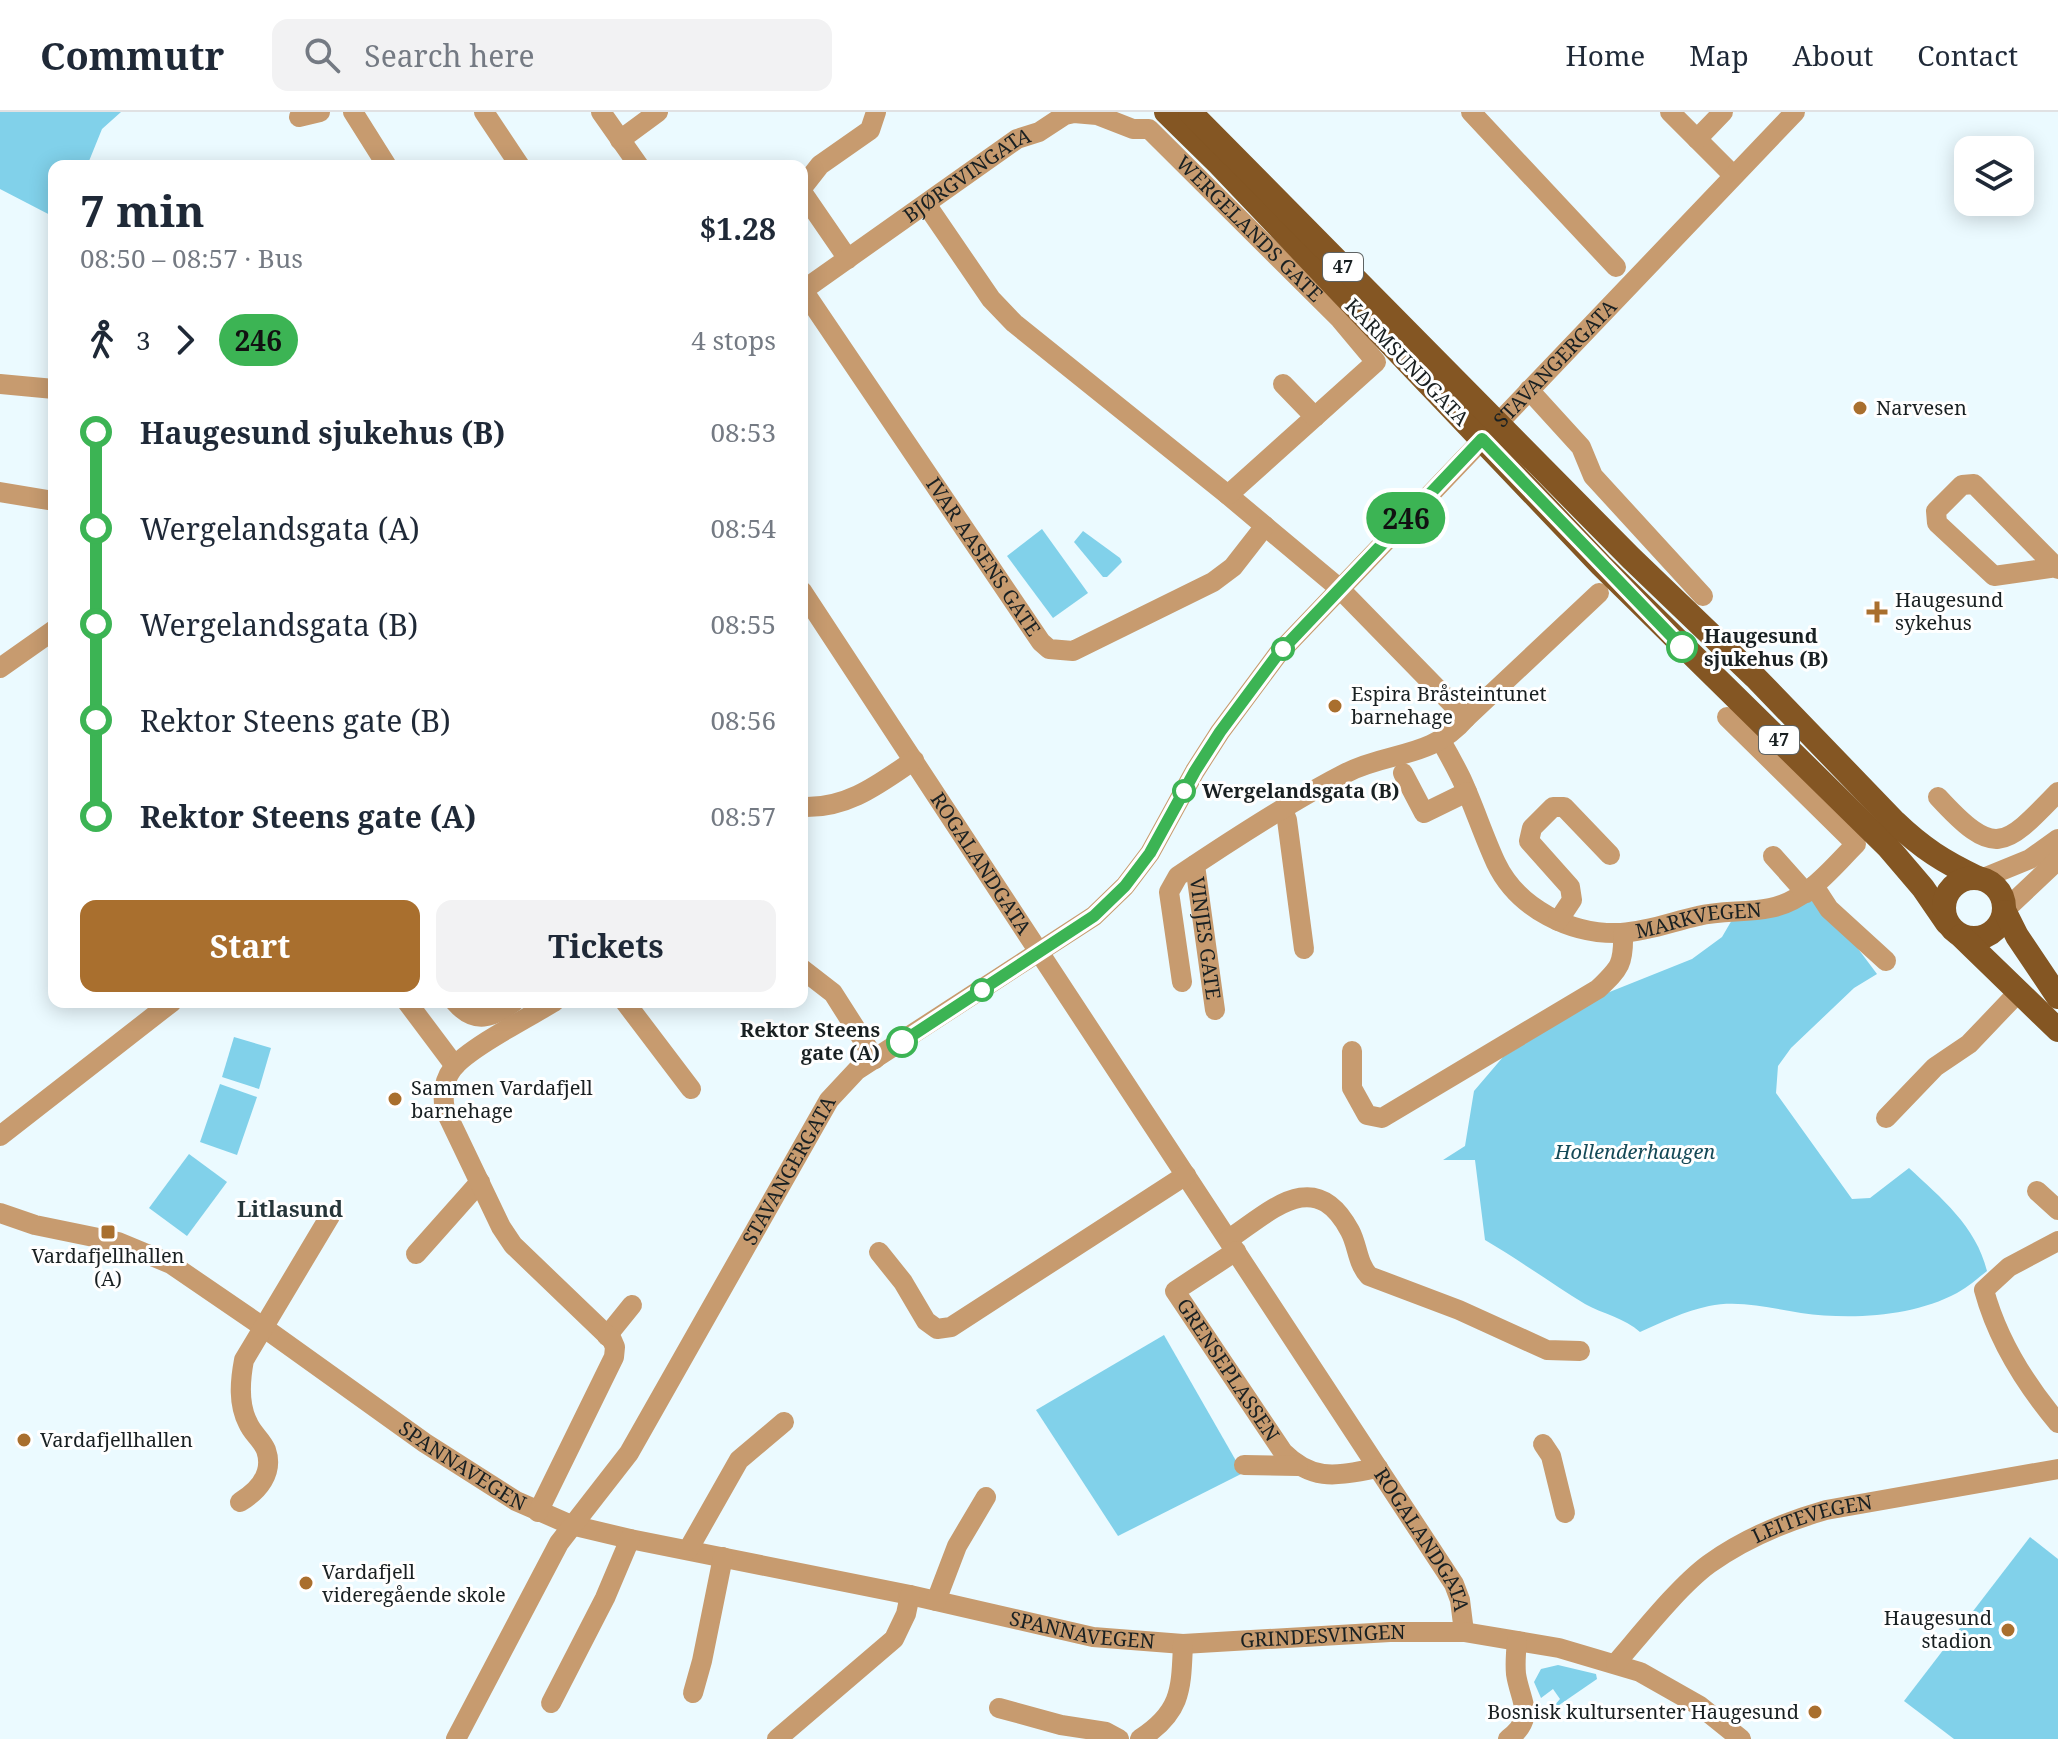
<!DOCTYPE html>
<meta charset="utf-8">
<style>
body{margin:0;font-family:"Noto Serif",serif;background:#f2f2f3;color:#1f2937;height:100vh;display:flex;flex-direction:column;font-size:30px;white-space:nowrap}
*{box-sizing:border-box;margin:0}
p{font-size:26px;color:#747a83}
.icon{flex:none;width:44px;height:44px;fill:none;stroke:currentColor;stroke-width:2;stroke-linecap:round;stroke-linejoin:round}
.map{position:relative;flex:1;overflow:hidden}
.sheet{position:absolute;left:48px;top:48px;width:760px;height:848px;display:flex;flex-direction:column;background:#fff;border-radius:16px;box-shadow:0 4px 20px #0003}
.sheet>*{flex:none}
.badge{padding:0 16px;border-radius:26px;font-size:28px;line-height:52px}
.fabs{position:absolute;left:1954px;top:24px;display:grid;gap:16px}
.fabs a{display:grid;place-items:center;width:80px;height:80px;border-radius:16px;background:#fff;box-shadow:0 4px 20px #0003;font-size:40px}
.map>.badge{position:absolute;translate:-50% -50%;box-shadow:0 0 0 4px #fff}
.legs{display:flex;align-items:center;gap:12px;height:88px;padding:0 32px;font-size:26px}
.legs p{margin-inline-start:auto}
.overview{display:flex;align-items:center;justify-content:space-between;height:136px;padding:0 32px}
h1{font-size:44px;font-weight:700;line-height:60px}
.primary-button{display:flex;gap:16px;margin-top:auto;padding:16px 32px}
.primary-button a{flex:1;height:92px;border-radius:16px;background:#a96f2e;color:#fff;font-size:32px;font-weight:700;line-height:92px;text-align:center}
.primary-button a+a{background:#f2f2f3;color:#1f2937}
ul{padding:0 32px;list-style:none}
li{display:flex;align-items:center;gap:28px;height:96px;font-size:30px}
li i{display:grid;place-items:center;width:12px;height:100%;margin:0 10px;background:currentColor}
li i::after{content:'';width:20px;height:20px;margin:-10px;border:6px solid;border-radius:50%;background:#fff}
li p{margin-inline-start:auto}
li:first-child i{background:linear-gradient(#0000 50%,currentColor 0)}
li:last-child i{background:linear-gradient(currentColor 50%,#0000 0)}
header{display:flex;align-items:center;gap:48px;box-sizing:border-box;height:112px;padding:0 40px;background:#fff;border-bottom:2px solid #e0e1e3}
header strong{font-size:38px}
nav{display:flex;gap:44px;margin-inline-start:auto;font-size:28px}
.search{width:560px;height:72px;background:#f2f2f3;display:flex;align-items:center;gap:20px;box-sizing:border-box;padding:0 28px;border-radius:16px;color:#747a83;font-size:30px}
.map>svg:first-child{display:block}
.green{fill:#81d1ea}
.lines{fill:none;stroke-linecap:round;stroke-linejoin:round}
.minor{stroke:#c79b6f;stroke-width:20}
.major{stroke:#845623;stroke-width:24}
.line-1-casing{stroke:#fff;stroke-width:18}
.line-1{stroke:#3cb454;stroke-width:12}
.poi-dot{fill:#a96f2e;stroke:#fff;stroke-width:3}
.stop-1-dot{fill:#fff;stroke:#3cb454;stroke-width:4}
.labels{text-anchor:middle;stroke-width:6;stroke-linejoin:round;paint-order:stroke}
.shield{fill:#fff;stroke:#5e6364;stroke-width:2}
.shield-label{font-size:18px;font-weight:bold;fill:#192022}
.street-label{font-size:20px;fill:#192022;stroke:#fff}
.poi-label{font-size:20px;fill:#192022;stroke:#fff;text-anchor:start}
.stop-label{font-size:20px;font-weight:bold;fill:#192022;stroke:#fff;text-anchor:start}
.park-label{font-size:20px;font-style:italic;fill:#144957;stroke:#fff}
.neighbourhood-label{font-size:22px;font-weight:bold;fill:#26363a;stroke:#fff}
</style>
<header>
<strong>Commutr</strong>
<div class="search"><svg class="icon" aria-label="search" viewBox="0 0 24 24"><circle cx="10" cy="10" r="6"/><path d="M15 15l6 6"/></svg>Search here</div>
<nav><a>Home</a><a>Map</a><a>About</a><a>Contact</a></nav>
</header>
<div class="map">
<svg width="2058" height="1627" viewBox="0 0 2058 1627">
<rect width="100%" height="100%" fill="#ebfaff"/>
<g class="green">
<path d="M 0,0 L 121,0 L 102,17 L 87,54 L 54,54 L 54,105 L 0,77 Z"/>
<path d="M 1042,417 L 1088,481 L 1053,506 L 1007,444 Z"/>
<path d="M 1083,419 L 1120,446 L 1122,450 L 1107,465 L 1103,465 L 1074,430 Z"/>
<path d="M 1820,786 L 1877,862 L 1854,876 L 1791,936 L 1778,954 L 1776,981 L 1852,1087 L 1870,1086 L 1909,1056 C 1941,1086 1976,1114 1987,1159 C 1978,1166 1968,1175 1957,1181 C 1912,1205 1851,1208 1801,1201 C 1771,1196 1739,1188 1709,1194 C 1685,1199 1662,1210 1640,1220 C 1625,1206 1603,1202 1585,1192 C 1551,1171 1519,1148 1485,1128 L 1475,1048 L 1443,1048 L 1465,1034 L 1474,979 L 1503,945 L 1607,881 L 1692,847 L 1722,825 L 1736,801 Z"/>
<path d="M 234,925 L 271,936 L 259,977 L 222,965 Z"/>
<path d="M 220,972 L 257,985 L 237,1043 L 200,1030 Z"/>
<path d="M 189,1042 L 227,1070 L 187,1124 L 149,1096 Z"/>
<path d="M 1164,1223 L 1243,1361 L 1118,1424 L 1036,1298 Z"/>
<path d="M 2030,1425 L 2058,1447 L 2058,1627 L 1954,1627 L 1904,1589 Z"/>
<path d="M 1558,1553 L 1596,1562 L 1597,1567 L 1549,1600 L 1560,1587 L 1553,1577 L 1541,1586 L 1534,1570 L 1541,1557 Z"/>
</g>
<g class="lines">
<g class="minor">
<path d="M 353,0 L 387,54"/>
<path d="M 484,0 L 520,54"/>
<path d="M 601,0 L 639,54"/>
<path d="M 1471,0 L 1616,155"/>
<path d="M 1670,0 L 1733,63"/>
<path d="M 299,5 L 320,0"/>
<path d="M 1697,27 L 1723,0"/>
<path d="M 620,28 L 658,0"/>
<path d="M 802,76 L 820,53 L 870,18 L 876,0"/>
<path d="M 802,80 L 848,147"/>
<path d="M 926,92 L 991,187 L 1014,211 L 1228,383 L 1339,476 L 1466,606"/>
<path id="s1" d="M 803,178 L 1041,530 L 1049,537 L 1073,539 L 1213,470 L 1233,455 L 1265,414"/>
<path id="s2" d="M 802,179 L 1017,27 L 1039,20 L 1065,3 L 1074,1 L 1097,3 L 1133,17 L 1149,17 L 1340,207 L 1376,250 L 1228,383"/>
<path d="M 0,272 L 54,277"/>
<path d="M 1283,272 L 1315,305"/>
<path d="M 1529,278 L 1581,335 L 1593,364 L 1703,484"/>
<path d="M 0,380 L 54,389"/>
<path d="M 2057,455 L 1994,464 L 1937,411 L 1936,399 L 1962,373 L 1974,372 L 2058,457"/>
<path id="s3" d="M 802,479 L 1454,1472 L 1460,1488 L 1464,1520"/>
<path d="M 0,556 L 54,518"/>
<path id="s4" d="M 1441,629 C 1448,641 1455,654 1461,666 C 1474,694 1483,723 1496,751 C 1518,797 1571,823 1621,821 C 1650,819 1671,810 1698,804 C 1721,798 1746,801 1770,796 C 1807,789 1831,757 1856,732 L 1727,605"/>
<path d="M 1403,661 L 1424,701 L 1467,680"/>
<path d="M 1938,685 C 1995,747 2004,736 2058,680"/>
<path d="M 802,695 C 847,697 879,672 914,648"/>
<path d="M 1283,698 L 1287,708 L 1304,837"/>
<path d="M 1773,744 L 1806,781"/>
<path id="s5" d="M 1195,753 L 1215,898"/>
<path d="M 1981,767 L 2030,747 L 2058,727"/>
<path d="M 1814,774 L 1829,797 L 1886,849"/>
<path d="M 2005,798 L 2058,748"/>
<path d="M 1558,809 L 1572,788 L 1570,775 L 1529,729 L 1532,716 L 1553,695 L 1564,695 L 1610,743"/>
<path d="M 802,857 L 833,881 L 875,947"/>
<path d="M 1182,870 L 1169,780 L 1178,764 C 1230,729 1291,689 1346,661 C 1389,639 1431,647 1466,606 L 1599,481"/>
<path d="M 407,890 L 455,954"/>
<path d="M 455,890 C 475,913 492,906 514,890"/>
<path d="M 625,890 L 691,977"/>
<path d="M 1352,939 L 1352,976 L 1367,1003 L 1382,1006 L 1598,877 C 1620,856 1624,852 1623,821"/>
<path d="M 1886,1006 L 1935,955 L 1969,932 L 2011,888"/>
<path d="M 0,1024 L 172,890"/>
<path d="M 2037,1079 L 2058,1098"/>
<path id="s6" d="M 0,1101 L 35,1113 L 118,1130 L 171,1152 L 263,1215 L 425,1331 L 516,1389 L 571,1413 L 630,1427 L 910,1483 L 1093,1525 L 1183,1532 L 1390,1520 L 1464,1520 L 1559,1536 L 1640,1560 L 1700,1594 L 1741,1627"/>
<path d="M 1229,1127 C 1271,1099 1315,1053 1350,1119 C 1358,1134 1357,1151 1369,1164 L 1459,1198 L 1547,1238 L 1580,1239"/>
<path d="M 2058,1129 L 2009,1155 L 1984,1178 C 1997,1226 2026,1273 2058,1311"/>
<path id="s7" d="M 1236,1139 L 1175,1179 L 1283,1340 C 1314,1371 1338,1363 1378,1356"/>
<path d="M 879,1140 L 903,1170 L 926,1209 L 937,1217 L 951,1215 L 1186,1063"/>
<path d="M 416,1142 L 480,1070"/>
<path d="M 607,1224 L 632,1193"/>
<path d="M 1543,1332 L 1551,1344 L 1565,1401"/>
<path d="M 1244,1353 L 1298,1354"/>
<path d="M 240,1390 C 258,1379 274,1361 266,1338 C 262,1328 252,1321 248,1311 C 238,1292 240,1269 244,1248 L 330,1104"/>
<path d="M 538,1400 L 614,1245 L 615,1235 L 612,1228 L 513,1133 L 501,1115 L 445,998 C 442,983 443,969 453,956 C 469,936 529,905 554,890"/>
<path d="M 688,1438 L 739,1348 L 784,1310"/>
<path d="M 936,1489 L 957,1434 L 986,1385"/>
<path id="s8" d="M 1616,1551 C 1642,1521 1679,1474 1709,1452 C 1745,1426 1784,1410 1826,1398 L 2058,1357"/>
<path d="M 693,1581 L 702,1549 L 723,1445"/>
<path d="M 551,1591 L 605,1486 L 630,1427"/>
<path d="M 999,1596 L 1061,1613 L 1106,1620 L 1119,1627"/>
<path id="s9" d="M 456,1627 L 559,1431 L 629,1341 L 829,988 L 857,958 L 1094,804 L 1125,774 L 1150,741 L 1195,659 L 1220,620 L 1278,542 L 1795,0"/>
<path d="M 777,1627 L 894,1527 L 906,1502 L 910,1483"/>
<path d="M 1140,1627 C 1182,1600 1181,1577 1183,1532"/>
<path d="M 1508,1627 C 1537,1606 1520,1589 1516,1562 C 1515,1551 1516,1539 1517,1529"/>
</g>
<g class="major">
<path d="M 1166,0 L 1219,52 L 1601,453 L 1888,735 L 1923,776 L 1947,811"/>
<path d="M 1190,0 L 1631,446 L 1755,565 L 1895,710 C 1922,736 1944,750 1978,766"/>
<circle cx="1974" cy="796" r="30"/>
<path d="M 2005,800 L 2017,824 L 2058,885"/>
<path d="M 1961,824 L 2058,918"/>
</g>
</g>
<g class="lines">
<defs>
<path id="line-1" d="M 902,930 L 1094,804 L 1125,774 L 1150,741 L 1195,659 L 1220,620 L 1278,542 L 1482,327 L 1682,535"/>
</defs>
<use href="#line-1" class="line-1-casing"/>
<use href="#line-1" class="line-1"/>
</g>
<g class="poi-dot">
<circle cx="1860" cy="296" r="8"/>
<path d="M1873 488h8v8h8v8h-8v8h-8v-8h-8v-8h8z"/>
<circle cx="1335" cy="594" r="8"/>
<circle cx="395" cy="987" r="8"/>
<rect x="100" y="1112" width="16" height="16" rx="4"/>
<circle cx="24" cy="1328" r="8"/>
<circle cx="306" cy="1471" r="8"/>
<circle cx="2008" cy="1518" r="8"/>
<circle cx="1815" cy="1600" r="8"/>
</g>
<g class="stop-1-dot">
<circle cx="1682" cy="535" r="14"/>
<circle cx="1283" cy="537" r="10"/>
<circle cx="1184" cy="679" r="10"/>
<circle cx="982" cy="878" r="10"/>
<circle cx="902" cy="930" r="14"/>
</g>
<g class="labels">
<g class="shield">
<rect x="1323" y="141" width="40" height="28" rx="6"/>
<rect x="1759" y="614" width="40" height="28" rx="6"/>
</g>
<g class="shield-label">
<text x="1343" y="161">47</text>
<text x="1779" y="634">47</text>
</g>
<g class="street-label">
<text dy="7" stroke="none"><textPath href="#s2" startOffset="202">BJØRGVINGATA</textPath></text>
<text dy="7" stroke="none"><textPath href="#s2" startOffset="546">WERGELANDS GATE</textPath></text>
<text transform="translate(1407 250) rotate(46)" y="7">KARMSUNDGATA</text>
<text dy="7" stroke="none"><textPath href="#s9" startOffset="1788">STAVANGERGATA</textPath></text>
<text dy="7" stroke="none"><textPath href="#s1" startOffset="322">IVAR AASENS GATE</textPath></text>
<text dy="7" stroke="none"><textPath href="#s3" startOffset="326">ROGALANDGATA</textPath></text>
<text dy="7" stroke="none"><textPath href="#s4" startOffset="364">MARKVEGEN</textPath></text>
<text dy="7" stroke="none"><textPath href="#s5" startOffset="74">VINJES GATE</textPath></text>
<text dy="7" stroke="none"><textPath href="#s9" startOffset="660">STAVANGERGATA</textPath></text>
<text dy="7" stroke="none"><textPath href="#s7" startOffset="168">GRENSEPLASSEN</textPath></text>
<text dy="7" stroke="none"><textPath href="#s6" startOffset="534">SPANNAVEGEN</textPath></text>
<text dy="7" stroke="none"><textPath href="#s8" startOffset="250">LEITEVEGEN</textPath></text>
<text dy="7" stroke="none"><textPath href="#s3" startOffset="1134">ROGALANDGATA</textPath></text>
<text dy="7" stroke="none"><textPath href="#s6" startOffset="1180">SPANNAVEGEN</textPath></text>
<text dy="7" stroke="none"><textPath href="#s6" startOffset="1422">GRINDESVINGEN</textPath></text>
</g>
<g class="poi-label">
<text x="1876" y="303">Narvesen</text>
<text x="1895" y="495">Haugesund<tspan x="1895" dy="23">sykehus</tspan></text>
<text x="1351" y="589">Espira Bråsteintunet<tspan x="1351" dy="23">barnehage</tspan></text>
<text x="411" y="983">Sammen Vardafjell<tspan x="411" dy="23">barnehage</tspan></text>
<text x="108" y="1151" text-anchor="middle">Vardafjellhallen<tspan x="108" dy="23">(A)</tspan></text>
<text x="40" y="1335">Vardafjellhallen</text>
<text x="322" y="1467">Vardafjell<tspan x="322" dy="23">videregående skole</tspan></text>
<text x="1992" y="1513" text-anchor="end">Haugesund<tspan x="1992" dy="23">stadion</tspan></text>
<text x="1799" y="1607" text-anchor="end">Bosnisk kultursenter Haugesund</text>
</g>
<g class="stop-label">
<text x="1704" y="531">Haugesund<tspan x="1704" dy="23">sjukehus (B)</tspan></text>
<text x="1202" y="686">Wergelandsgata (B)</text>
<text x="880" y="925" text-anchor="end">Rektor Steens<tspan x="880" dy="23">gate (A)</tspan></text>
</g>
<g class="park-label">
<text x="1635" y="1047">Hollenderhaugen</text>
</g>
<g class="neighbourhood-label">
<text x="290" y="1105">Litlasund</text>
</g>
</g>
</svg>
<div class="fabs">
<a><svg class="icon" aria-label="layers" viewBox="0 0 24 24"><path d="M12 4l9 5-9 5-9-5zM3 14l9 5 9-5"/></svg></a>
</div>
<b class="badge" style="left:1406px;top:406px;background:#3cb454;color:#111">246</b>
<section class="sheet">
<div class="overview"><div><h1>7 min</h1><p>08:50 – 08:57 · Bus</p></div><b>$1.28</b></div>
<div class="legs"><svg class="icon" aria-label="walk" viewBox="0 0 24 24"><circle cx="13" cy="4" r="2"/><path d="M13 8l-2 6 4 7M11 14l-3 7M7 12l3-4h3l4 4"/></svg>3<svg class="icon" aria-label="forward" viewBox="0 0 24 24"><path d="M9 5l7 7-7 7"/></svg><b class="badge" style="background:#3cb454;color:#111">246</b><p>4 stops</p></div>
<ul>
<li><i style="color:#3cb454"></i><b>Haugesund sjukehus (B)</b><p>08:53</p></li>
<li><i style="color:#3cb454"></i><span>Wergelandsgata (A)</span><p>08:54</p></li>
<li><i style="color:#3cb454"></i><span>Wergelandsgata (B)</span><p>08:55</p></li>
<li><i style="color:#3cb454"></i><span>Rektor Steens gate (B)</span><p>08:56</p></li>
<li><i style="color:#3cb454"></i><b>Rektor Steens gate (A)</b><p>08:57</p></li>
</ul>
<div class="primary-button"><a>Start</a><a>Tickets</a></div>
</section>
</div>
